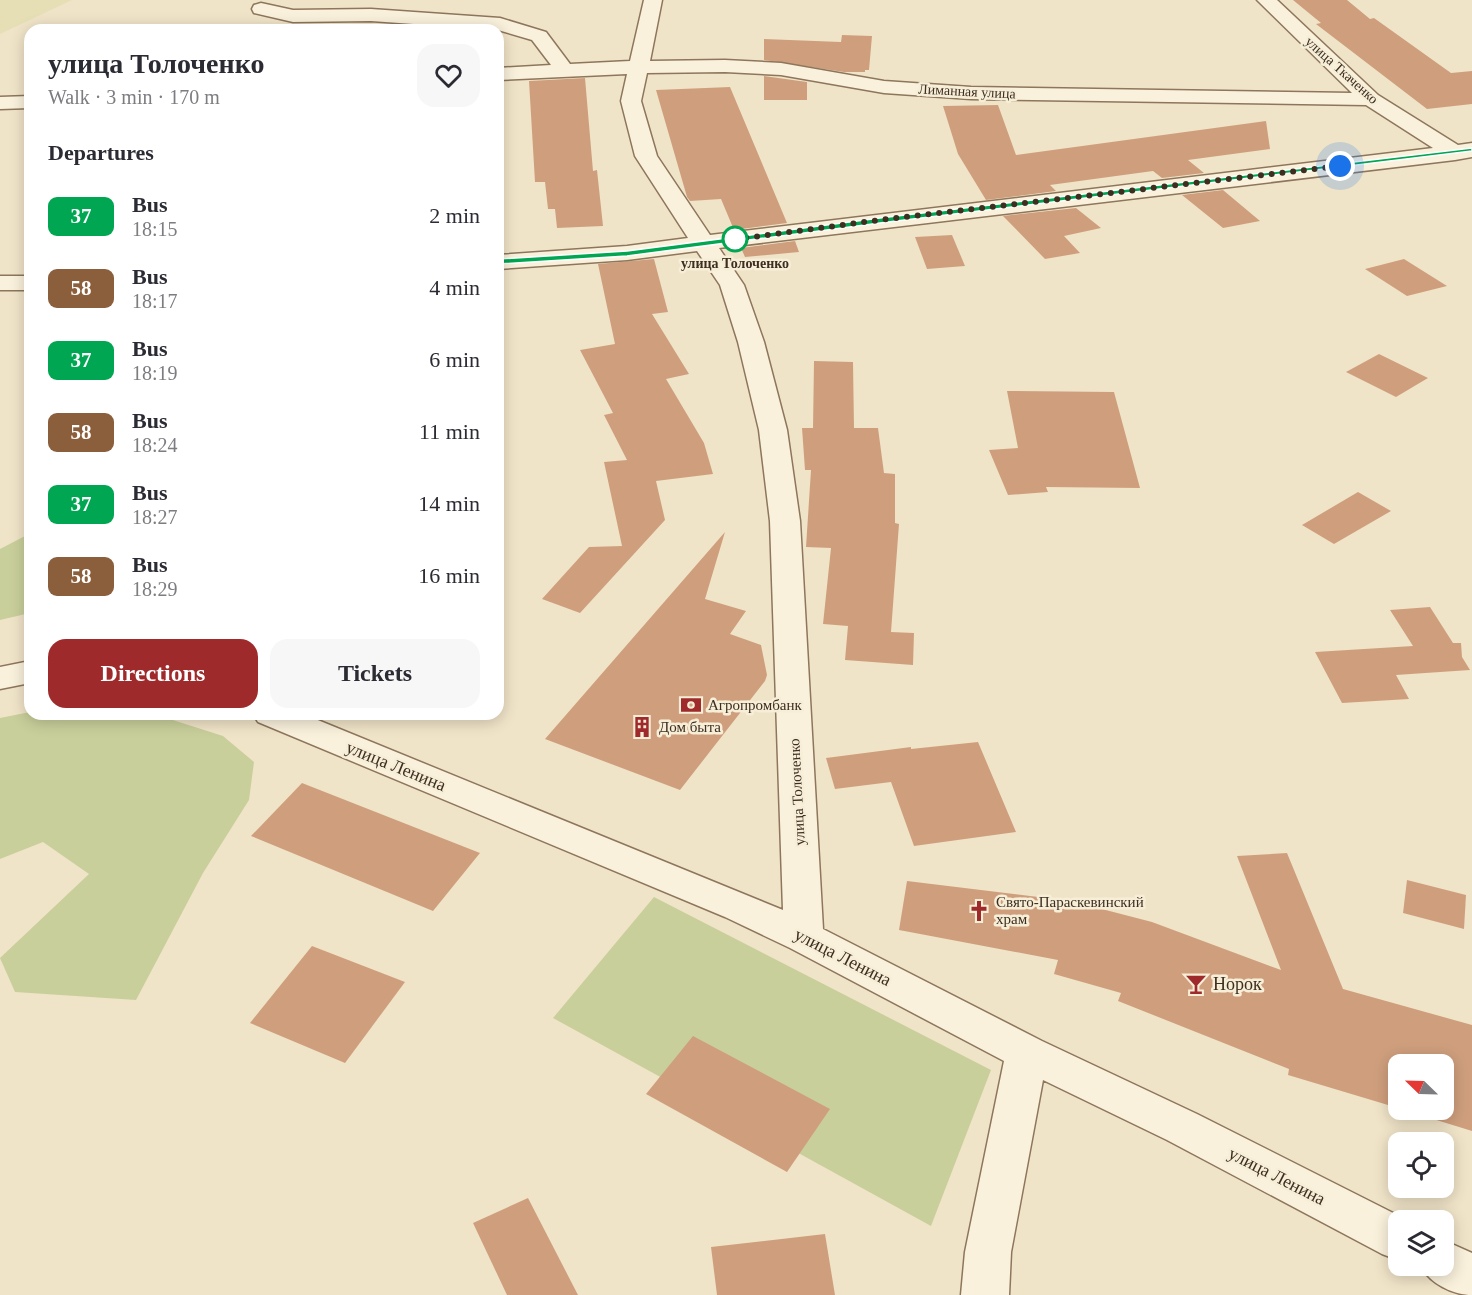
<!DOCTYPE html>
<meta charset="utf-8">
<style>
body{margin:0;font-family:"Times New Roman",serif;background:#f7f7f7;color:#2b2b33;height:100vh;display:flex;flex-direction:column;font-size:22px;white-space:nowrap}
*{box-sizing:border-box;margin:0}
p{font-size:20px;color:#7c7c81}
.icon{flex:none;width:33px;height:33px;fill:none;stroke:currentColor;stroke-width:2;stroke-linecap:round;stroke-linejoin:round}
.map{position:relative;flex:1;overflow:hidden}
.drawer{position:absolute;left:24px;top:24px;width:480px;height:696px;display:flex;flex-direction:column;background:#fff;border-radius:18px;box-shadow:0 3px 15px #0003}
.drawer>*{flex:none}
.badge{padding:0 12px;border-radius:9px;font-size:21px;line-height:39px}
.needle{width:39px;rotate:293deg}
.tools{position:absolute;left:1388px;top:1054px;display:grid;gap:12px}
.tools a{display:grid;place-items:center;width:66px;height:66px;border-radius:12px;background:#fff;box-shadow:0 3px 15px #0003;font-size:30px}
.you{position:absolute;width:30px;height:30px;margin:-15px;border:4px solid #fff;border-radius:50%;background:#1a73e8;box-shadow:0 0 0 9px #1a73e833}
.map>.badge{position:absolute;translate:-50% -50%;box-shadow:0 0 0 3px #fff}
h2{padding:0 24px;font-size:22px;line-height:54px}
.round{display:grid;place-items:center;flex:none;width:63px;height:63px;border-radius:18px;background:#f7f7f7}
.head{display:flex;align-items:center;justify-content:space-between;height:102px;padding:0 24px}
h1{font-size:28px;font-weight:600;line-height:45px}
.button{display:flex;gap:12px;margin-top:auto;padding:12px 24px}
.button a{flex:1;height:69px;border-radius:18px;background:#9e2a2b;color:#fff;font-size:24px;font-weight:600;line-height:69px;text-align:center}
.button a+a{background:#f7f7f7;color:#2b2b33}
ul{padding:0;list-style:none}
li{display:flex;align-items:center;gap:18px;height:72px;padding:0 24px}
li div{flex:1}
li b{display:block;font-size:22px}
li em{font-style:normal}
li .badge{min-width:66px;font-weight:700;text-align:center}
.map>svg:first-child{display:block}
.farmland{fill:#e6deb5}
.green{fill:#c9cf9b}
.building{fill:#cf9f7d}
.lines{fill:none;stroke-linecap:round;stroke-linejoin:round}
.minor-casing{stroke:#8d765c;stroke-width:3}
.minor{fill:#faf1dc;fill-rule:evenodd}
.line{fill:#00a651;stroke:#fff;stroke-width:1.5}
.walk{stroke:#3d2e20;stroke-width:6;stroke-dasharray:0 10.8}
.stop-dot{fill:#fff;stroke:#00a651;stroke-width:3}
.labels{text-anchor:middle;stroke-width:5;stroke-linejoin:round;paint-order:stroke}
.far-street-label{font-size:14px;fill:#3d2e20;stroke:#f7eed8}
.far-stop-label{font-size:14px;font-weight:bold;fill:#3d2e20;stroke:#f7eed8}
.poi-label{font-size:15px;fill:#3d2e20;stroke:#f7eed8;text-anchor:start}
.street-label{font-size:15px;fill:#3d2e20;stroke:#f7eed8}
.near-street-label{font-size:18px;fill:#3d2e20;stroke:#f7eed8}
.near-poi-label{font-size:18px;fill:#3d2e20;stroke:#f7eed8;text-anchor:start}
</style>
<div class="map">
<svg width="1472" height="1295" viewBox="0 0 1472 1295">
<rect width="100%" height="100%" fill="#f0e4c8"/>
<path class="farmland" d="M 0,0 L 72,0 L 0,34 Z"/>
<g class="green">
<path d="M 30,527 L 30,613 L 0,620 L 0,549 L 25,536 Z"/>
<path d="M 30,712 L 30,714 L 154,714 L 223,736 L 254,762 L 249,800 L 203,873 L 136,1000 L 15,992 L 0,958 L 89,874 L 43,842 L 0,859 L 0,718 Z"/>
<path d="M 654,897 L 991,1070 L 931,1226 L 553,1018 Z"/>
</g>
<g class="building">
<path d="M 1293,0 L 1347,0 L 1370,19 L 1374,18 L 1451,73 L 1472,71 L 1472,104 L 1427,109 L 1316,24 L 1321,23 Z"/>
<path d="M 842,35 L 872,36 L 869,70 L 865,70 L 865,72 L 844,72 L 764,60 L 764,39 L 841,42 Z"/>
<path d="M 764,76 L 807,82 L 807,100 L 764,100 Z"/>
<path d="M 585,78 L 593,171 L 597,170 L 603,226 L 557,228 L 555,209 L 548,209 L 545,182 L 535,182 L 529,81 Z"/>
<path d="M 730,87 L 787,223 L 734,230 L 721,199 L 690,201 L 687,197 L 656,90 Z"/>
<path d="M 998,105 L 1016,155 L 1266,121 L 1270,149 L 1188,160 L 1204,173 L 1162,178 L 1153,171 L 1050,185 L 1056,191 L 986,200 L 958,154 L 943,106 Z"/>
<path d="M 1223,190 L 1260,221 L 1223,228 L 1182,195 Z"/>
<path d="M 1076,208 L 1101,228 L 1064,236 L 1080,253 L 1045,259 L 1003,216 Z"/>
<path d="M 952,235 L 965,266 L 927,269 L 915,237 Z"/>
<path d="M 795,241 L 799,252 L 745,257 L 741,248 Z"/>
<path d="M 654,259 L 668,312 L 652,314 L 689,374 L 666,379 L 704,443 L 713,474 L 656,481 L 665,520 L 580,613 L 542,599 L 589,547 L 622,546 L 604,462 L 627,460 L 604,415 L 613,413 L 580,350 L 615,344 L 598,264 Z"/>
<path d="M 1404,259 L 1447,286 L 1407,296 L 1365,269 Z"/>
<path d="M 1379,354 L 1428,378 L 1396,397 L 1346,372 Z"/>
<path d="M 814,361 L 853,362 L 854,428 L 878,428 L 884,473 L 895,474 L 895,523 L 899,524 L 891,632 L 914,633 L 913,665 L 845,660 L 848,626 L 823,624 L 831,548 L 806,547 L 811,470 L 805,470 L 802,428 L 813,428 Z"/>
<path d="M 1007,391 L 1114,392 L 1140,488 L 1046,487 L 1048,492 L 1008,495 L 989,450 L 1018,448 Z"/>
<path d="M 1358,492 L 1391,511 L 1334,544 L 1302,525 Z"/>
<path d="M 725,532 L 705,599 L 746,611 L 730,634 L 761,645 L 767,675 L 765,681 L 680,790 L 545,739 Z"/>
<path d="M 1430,607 L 1453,643 L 1461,643 L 1462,657 L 1470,670 L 1396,675 L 1409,699 L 1342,703 L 1315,652 L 1413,646 L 1390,610 Z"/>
<path d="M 978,742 L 1016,832 L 914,846 L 891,782 L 835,789 L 826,758 L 911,747 L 911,749 Z"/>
<path d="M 302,783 L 480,853 L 433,911 L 251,836 Z"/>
<path d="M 1287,853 L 1343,989 L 1472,1025 L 1472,1131 L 1404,1110 L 1443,1110 L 1443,1065 L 1398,1065 L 1398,1108 L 1288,1075 L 1289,1069 L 1118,1001 L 1121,993 L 1054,974 L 1058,960 L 899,930 L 907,881 L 1071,901 L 1152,922 L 1281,970 L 1237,856 Z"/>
<path d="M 1407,880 L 1466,895 L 1464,929 L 1403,913 Z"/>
<path d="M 312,946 L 405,982 L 345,1063 L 250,1023 Z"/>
<path d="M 693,1036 L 830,1109 L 787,1172 L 646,1094 Z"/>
<path d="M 528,1198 L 578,1295 L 507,1295 L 473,1223 Z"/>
<path d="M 825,1234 L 835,1295 L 717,1295 L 711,1247 Z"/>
</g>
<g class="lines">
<defs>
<g id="minor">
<path d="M 644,0 L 662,0 L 650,61 L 725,60 L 781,63 L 884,81 L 971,87 L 1352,93 L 1257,0 L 1277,0 L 1378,95 L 1458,145 L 1472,143 L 1472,157 L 1455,160 L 719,248 L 744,285 L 764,342 L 787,430 L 800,521 L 823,929 L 1042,1041 L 1197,1114 L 1409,1221 L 1398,1221 L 1398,1260 L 1382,1254 L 1167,1140 L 1043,1080 L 1011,1252 L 1009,1295 L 961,1295 L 965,1252 L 1004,1061 L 790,948 L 725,917 L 258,722 L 253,714 L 303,714 L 783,910 L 770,521 L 759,430 L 738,342 L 720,285 L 697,251 L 627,260 L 498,269 L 498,255 L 627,246 L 688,238 L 635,156 L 621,101 L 627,74 L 498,80 L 498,68 L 551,65 L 532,40 L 498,30 L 371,21 L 293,22 L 254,13 L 252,9 L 254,5 L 261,3 L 293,10 L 371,9 L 500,18 L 546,32 L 570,64 L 630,61 ZM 725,72 L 781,75 L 884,93 L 971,99 L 1366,105 L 1433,148 L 710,235 L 657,156 L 641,101 L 647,73 Z"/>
<path d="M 30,96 L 30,108 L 0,109 L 0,97 Z"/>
<rect x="0" y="276" width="30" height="14"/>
<path d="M 30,661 L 30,683 L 0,689 L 0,667 Z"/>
<path d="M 1443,1240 L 1472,1253 L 1472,1295 C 1453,1295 1429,1283 1421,1266 L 1443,1266 Z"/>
</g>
</defs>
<use href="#minor" class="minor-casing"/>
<use href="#minor" class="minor"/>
</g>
<path class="line" d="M 1472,148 L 1472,151 L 880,223 L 627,256 L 498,264 L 494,262 L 498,259 L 627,251 L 880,218 Z"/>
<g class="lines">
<path class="walk" d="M 735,239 L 730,240 L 880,220 L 1340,166"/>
</g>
<defs>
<symbol id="bank-bare" viewBox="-9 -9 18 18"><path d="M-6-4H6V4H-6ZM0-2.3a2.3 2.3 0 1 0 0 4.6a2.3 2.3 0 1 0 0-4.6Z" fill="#9e2a2b" stroke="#f7eed8" stroke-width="2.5" paint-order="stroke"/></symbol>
<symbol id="building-bare" viewBox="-9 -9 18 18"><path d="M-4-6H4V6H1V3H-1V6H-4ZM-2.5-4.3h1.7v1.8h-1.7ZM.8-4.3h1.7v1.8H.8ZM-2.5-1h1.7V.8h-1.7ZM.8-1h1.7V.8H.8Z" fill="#9e2a2b" stroke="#f7eed8" stroke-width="2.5" paint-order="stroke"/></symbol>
<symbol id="church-bare" viewBox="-9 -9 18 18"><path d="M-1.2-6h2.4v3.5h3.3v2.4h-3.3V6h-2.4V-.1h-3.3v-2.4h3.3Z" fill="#9e2a2b" stroke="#f7eed8" stroke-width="2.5" paint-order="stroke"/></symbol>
<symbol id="bar-bare" viewBox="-9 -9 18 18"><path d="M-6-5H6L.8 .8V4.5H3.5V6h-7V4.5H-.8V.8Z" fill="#9e2a2b" stroke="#f7eed8" stroke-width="2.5" paint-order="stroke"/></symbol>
</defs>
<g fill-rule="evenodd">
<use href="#bank-bare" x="676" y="690" width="30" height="30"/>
<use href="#building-bare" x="627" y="712" width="30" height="30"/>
<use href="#church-bare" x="964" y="896" width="30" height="30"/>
<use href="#bar-bare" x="1181" y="969" width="30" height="30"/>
</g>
<circle class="stop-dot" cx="735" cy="239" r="12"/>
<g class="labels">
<g class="far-street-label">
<text transform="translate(1342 70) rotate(42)" y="5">улица Ткаченко</text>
<text transform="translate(967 91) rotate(3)" y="5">Лиманная улица</text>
</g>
<g class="far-stop-label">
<text x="735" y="268">улица Толоченко</text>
</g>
<g class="poi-label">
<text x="708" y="710">Агропромбанк</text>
<text x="659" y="732">Дом быта</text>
<text x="996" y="907">Свято-Параскевинский<tspan x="996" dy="17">храм</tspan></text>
</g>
<g class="street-label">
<text transform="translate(797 792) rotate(-93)" y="5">улица Толоченко</text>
</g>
<g class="near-street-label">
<text transform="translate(396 766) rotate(22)" y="6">улица Ленина</text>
<text transform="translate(843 957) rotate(27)" y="6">улица Ленина</text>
<text transform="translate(1277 1176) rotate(27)" y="6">улица Ленина</text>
</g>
<g class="near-poi-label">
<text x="1213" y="990">Норок</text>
</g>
</g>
</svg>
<div class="tools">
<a><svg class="needle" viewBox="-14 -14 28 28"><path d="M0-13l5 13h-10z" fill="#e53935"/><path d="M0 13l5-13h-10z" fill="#7c7c81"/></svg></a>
<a><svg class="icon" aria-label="locate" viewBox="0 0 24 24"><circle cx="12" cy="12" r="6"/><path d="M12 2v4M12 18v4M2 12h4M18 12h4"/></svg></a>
<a><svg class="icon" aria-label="layers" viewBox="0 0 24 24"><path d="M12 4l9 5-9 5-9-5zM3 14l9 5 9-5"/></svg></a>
</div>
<div class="you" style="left:1340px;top:166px"></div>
<section class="drawer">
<div class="head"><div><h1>улица Толоченко</h1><p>Walk · 3 min · 170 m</p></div><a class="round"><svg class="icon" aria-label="heart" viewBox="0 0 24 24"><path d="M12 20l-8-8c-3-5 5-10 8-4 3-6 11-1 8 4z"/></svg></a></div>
<h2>Departures</h2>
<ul>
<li><span class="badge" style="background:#00a651;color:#fff">37</span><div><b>Bus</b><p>18:15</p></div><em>2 min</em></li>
<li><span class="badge" style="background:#8b5e3c;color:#fff">58</span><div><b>Bus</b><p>18:17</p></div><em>4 min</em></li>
<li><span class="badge" style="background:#00a651;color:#fff">37</span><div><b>Bus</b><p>18:19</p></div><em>6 min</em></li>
<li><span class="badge" style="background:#8b5e3c;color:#fff">58</span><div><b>Bus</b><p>18:24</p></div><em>11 min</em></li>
<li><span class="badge" style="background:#00a651;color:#fff">37</span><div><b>Bus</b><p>18:27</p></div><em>14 min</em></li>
<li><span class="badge" style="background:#8b5e3c;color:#fff">58</span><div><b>Bus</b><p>18:29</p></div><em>16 min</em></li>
</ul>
<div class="button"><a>Directions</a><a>Tickets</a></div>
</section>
</div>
